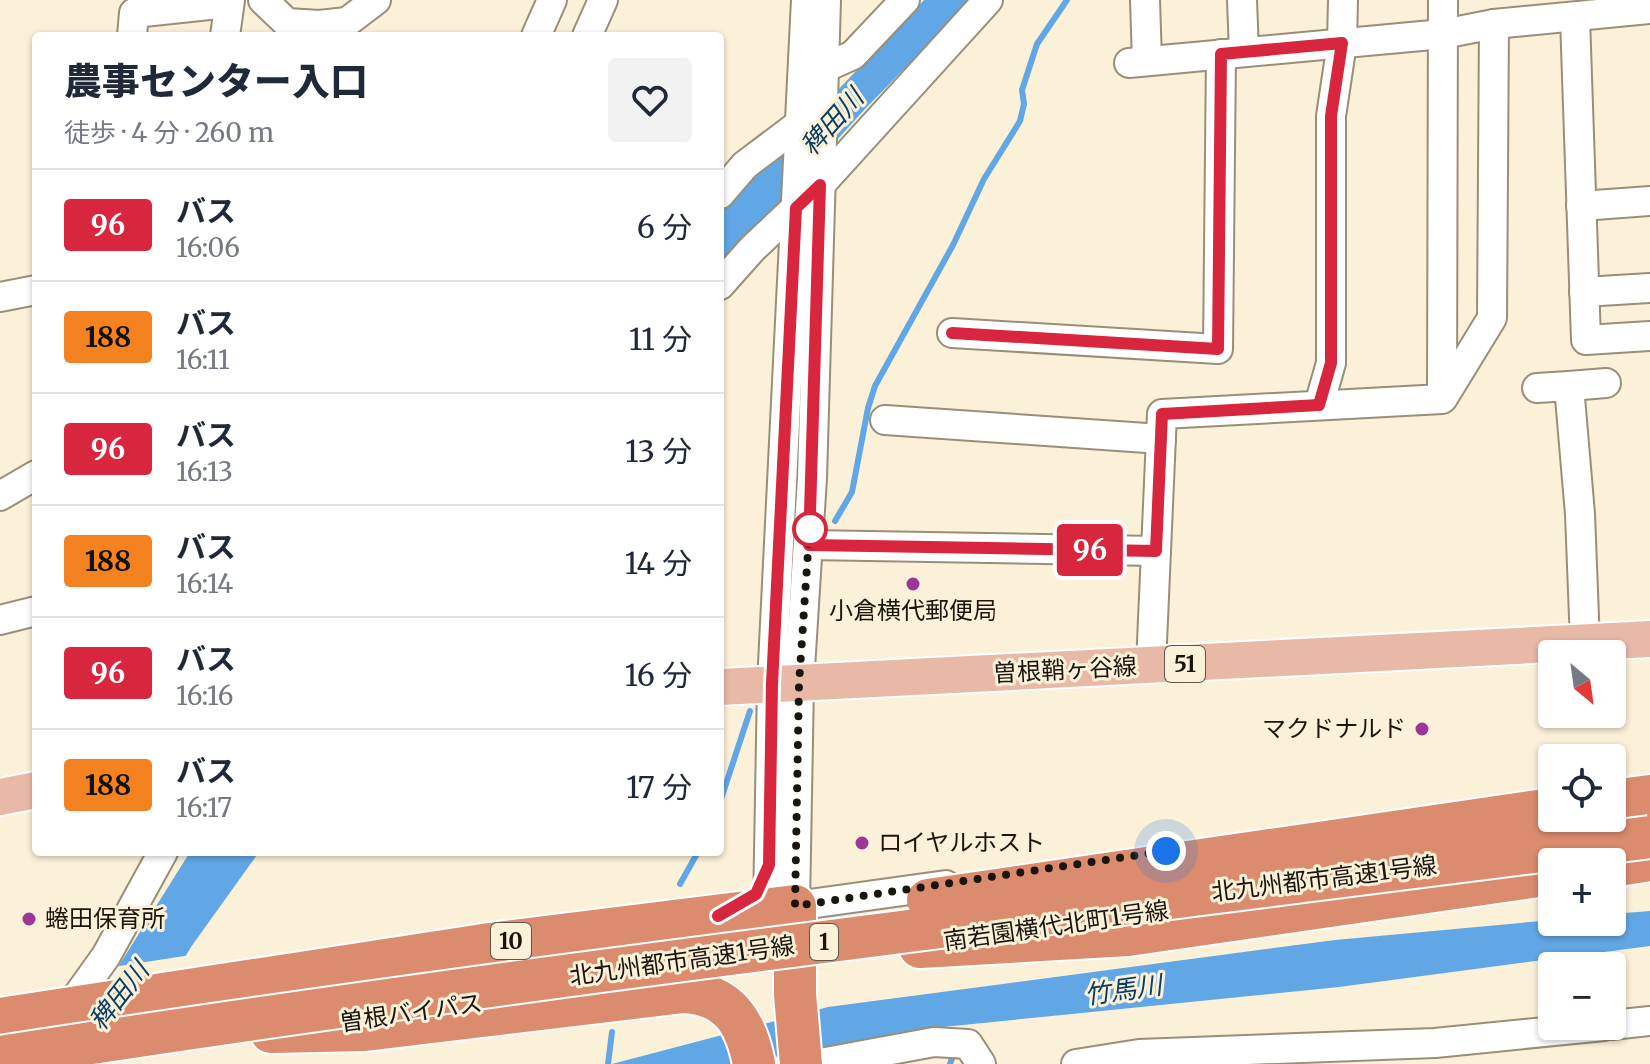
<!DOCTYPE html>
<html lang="ja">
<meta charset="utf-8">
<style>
body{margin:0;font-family:Merriweather,"Noto Sans JP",serif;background:#f2f2f3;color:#1f2937;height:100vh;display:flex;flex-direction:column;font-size:30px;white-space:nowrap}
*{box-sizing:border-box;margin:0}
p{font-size:26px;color:#747a83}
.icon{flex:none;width:44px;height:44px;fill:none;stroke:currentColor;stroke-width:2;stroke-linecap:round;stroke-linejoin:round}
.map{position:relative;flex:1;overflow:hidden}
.details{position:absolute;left:32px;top:32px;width:692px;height:824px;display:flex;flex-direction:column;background:#fff;border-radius:8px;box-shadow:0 2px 6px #0004}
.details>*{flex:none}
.badge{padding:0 16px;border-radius:6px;font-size:28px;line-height:52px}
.needle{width:52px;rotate:151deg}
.tools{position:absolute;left:1538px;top:640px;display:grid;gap:16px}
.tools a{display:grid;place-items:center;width:88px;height:88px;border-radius:8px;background:#fff;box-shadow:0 2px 6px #0004;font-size:40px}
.you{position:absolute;width:40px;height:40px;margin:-20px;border:6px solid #fff;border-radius:50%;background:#1a73e8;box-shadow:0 0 0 12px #1a73e833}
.map>.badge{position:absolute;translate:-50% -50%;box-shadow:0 0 0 4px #fff}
.round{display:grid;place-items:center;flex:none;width:84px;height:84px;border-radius:8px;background:#f2f2f3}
.headline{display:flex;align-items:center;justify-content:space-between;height:136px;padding:0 32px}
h1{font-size:38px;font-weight:800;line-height:60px}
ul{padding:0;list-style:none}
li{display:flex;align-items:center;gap:24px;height:112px;padding:0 32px;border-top:2px solid #e0e1e3}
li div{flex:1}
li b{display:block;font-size:30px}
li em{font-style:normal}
li .badge{min-width:88px;font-weight:700;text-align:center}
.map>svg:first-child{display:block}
.water{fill:#61a7e5}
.pier{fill:#fbf0d8}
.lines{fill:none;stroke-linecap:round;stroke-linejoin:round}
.stream{stroke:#61a7e5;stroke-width:6}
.minor-casing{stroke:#998f79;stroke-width:32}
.major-casing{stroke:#fff;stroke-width:40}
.highway-casing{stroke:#fff;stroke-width:46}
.minor{stroke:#fff;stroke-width:28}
.major{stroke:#e9b9a8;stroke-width:36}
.highway{stroke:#db8b6e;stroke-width:42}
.highway-bridge-casing{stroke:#fff;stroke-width:46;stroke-linecap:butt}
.highway-bridge{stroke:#db8b6e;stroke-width:42}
.line-casing{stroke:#fff;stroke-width:18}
.line{stroke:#d7263d;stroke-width:12}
.walk{stroke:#1a160e;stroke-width:8;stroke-dasharray:0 14.4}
.stop-dot{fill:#fff;stroke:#d7263d;stroke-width:4}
.poi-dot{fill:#9e3698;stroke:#fbf0d8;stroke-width:3}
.labels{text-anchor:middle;stroke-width:6;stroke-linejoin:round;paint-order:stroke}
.shield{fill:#fbf0d8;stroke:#5e574b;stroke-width:2}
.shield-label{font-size:22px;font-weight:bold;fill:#1a160e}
.poi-label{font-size:24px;fill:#1a160e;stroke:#fbf0d8;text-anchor:start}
.street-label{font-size:24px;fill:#1a160e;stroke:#fbf0d8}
.water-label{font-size:26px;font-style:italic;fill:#083f67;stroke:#fbf0d8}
</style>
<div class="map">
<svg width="1650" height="1064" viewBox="0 0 1650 1064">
<rect width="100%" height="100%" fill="#fbf0d8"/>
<g class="water">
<path d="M 924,0 L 971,0 L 865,109 L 720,269 L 720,213 Z"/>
<path d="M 190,852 L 259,852 L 191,947 L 121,1064 L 108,983 Z"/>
<path d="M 1650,911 L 1650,946 L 1339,987 L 933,1028 L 736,1064 L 612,1064 L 828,1007 L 1335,940 L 1552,920 L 1612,922 L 1612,914 Z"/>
</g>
<path class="pier" d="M 191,955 L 126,1064 L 56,1064 L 113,967 Z"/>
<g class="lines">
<g class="stream">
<path d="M 835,521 L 852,492 L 868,408 L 875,386 L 953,245 L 984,179 L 1020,121 L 1024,104 L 1022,90 L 1037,44 L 1067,0"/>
<path d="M 720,802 L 750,711"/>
<path d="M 680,884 L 698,852"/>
<path d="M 608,1064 L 612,1032"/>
<path d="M 950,1064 L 955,1050"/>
</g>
<defs>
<g id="minor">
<path d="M 263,0 L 287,23 L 319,25 L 347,22 L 376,0"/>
<path d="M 826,0 L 812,478 L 799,684 L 795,906 L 946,885"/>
<path d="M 1145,0 L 1147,61"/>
<path d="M 1242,0 L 1244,52"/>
<path d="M 1575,18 L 1586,340 L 1650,336"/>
<path d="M 132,36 L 134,13 L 228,3"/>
<path d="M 225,36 L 230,0"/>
<path d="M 536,36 L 552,0"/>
<path d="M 587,36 L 603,0"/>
<path d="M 1129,63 L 1443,34 L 1494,24 L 1650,9"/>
<path d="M 824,68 L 853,55 L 905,0"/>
<path d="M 720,194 L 745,165 L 802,122"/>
<path d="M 1581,206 L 1650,201"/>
<path d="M 720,285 L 752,249 L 820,185 L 988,0"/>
<path d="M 1584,292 L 1650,288"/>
<path d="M 0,297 L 36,290"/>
<path d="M 952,333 L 1218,349 L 1221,54"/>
<path d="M 1569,386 L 1606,383"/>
<path d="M 1537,388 L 1569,386 L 1580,514 L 1585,643"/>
<path d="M 1443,398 L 1492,318 L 1494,24"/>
<path d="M 1319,405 L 1331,363 L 1331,116 L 1342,43 L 1343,0"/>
<path d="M 885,420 L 1161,439"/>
<path d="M 0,496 L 36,475"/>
<path d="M 809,545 L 1156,551"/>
<path d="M 0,620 L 36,611"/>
<path d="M 1151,665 L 1162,414 L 1442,399 L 1443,0"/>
<path d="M 768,909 L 772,684 L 806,0"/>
<path d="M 68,1009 L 106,956 L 163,852"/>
<path d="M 1612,1025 L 1650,1021"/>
<path d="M 815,1064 L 934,1042 L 968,1044 L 981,1064"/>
<path d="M 1076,1064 L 1139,1054 L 1435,1043 L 1604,1026"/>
</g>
<g id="major">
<path d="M 720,687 L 1650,639"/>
<path d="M 0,797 L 36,790"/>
</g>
<g id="highway">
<path d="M 1612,801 L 1650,796"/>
<path d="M 1612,866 L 1650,860"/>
<path d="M 920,947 L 1128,935 L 1552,874"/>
<path d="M 0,1019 L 490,944 L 795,906 L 795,994 L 801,1064"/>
<path d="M 271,1032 L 365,1030 L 683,992 C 729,994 746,1022 754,1064"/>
</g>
</defs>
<use href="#minor" class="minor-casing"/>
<use href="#major" class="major-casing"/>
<use href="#highway" class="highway-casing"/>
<use href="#minor" class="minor"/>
<use href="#major" class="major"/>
<use href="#highway" class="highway"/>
<defs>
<g id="highway-bridge">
<path d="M 928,900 L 1552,809"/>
<path d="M 0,1057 C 548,972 1100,908 1650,837"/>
</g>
</defs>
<use href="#highway-bridge" class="highway-bridge-casing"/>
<use href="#highway-bridge" class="highway-bridge"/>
</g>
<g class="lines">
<defs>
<path id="line" d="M 718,916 L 756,894 L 769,865 L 772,684 L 796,208 L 820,185 L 809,545 L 1156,551 L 1162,414 L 1319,405 L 1331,363 L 1331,116 L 1342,43 L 1221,54 L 1218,349 L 952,333"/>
</defs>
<use href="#line" class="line-casing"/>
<use href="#line" class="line"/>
<path class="walk" d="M 810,529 L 810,522 L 799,684 L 795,906 L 1166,851"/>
</g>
<circle class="stop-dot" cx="810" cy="529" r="16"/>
<g class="poi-dot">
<circle cx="913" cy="584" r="8"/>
<circle cx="1422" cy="729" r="8"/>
<circle cx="862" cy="843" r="8"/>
<circle cx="29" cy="919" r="8"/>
</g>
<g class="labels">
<g class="shield">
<rect x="1165" y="646" width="40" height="36" rx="6"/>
<rect x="491" y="923" width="40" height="36" rx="6"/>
<rect x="810" y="924" width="28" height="36" rx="6"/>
</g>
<g class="shield-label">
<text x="1185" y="672">51</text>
<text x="511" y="949">10</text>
<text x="824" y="950">1</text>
</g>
<g class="poi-label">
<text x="913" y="619" text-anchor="middle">小倉横代郵便局</text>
<text x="1406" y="737" text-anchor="end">マクドナルド</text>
<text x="878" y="851">ロイヤルホスト</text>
<text x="45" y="927">蜷田保育所</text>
</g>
<g class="street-label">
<text transform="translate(1065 670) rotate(-3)" y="8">曽根鞘ヶ谷線</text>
<text transform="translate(1324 879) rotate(-7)" y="8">北九州都市高速1号線</text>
<text transform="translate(1056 926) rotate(-8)" y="8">南若園横代北町1号線</text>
<text transform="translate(682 961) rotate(-8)" y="8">北九州都市高速1号線</text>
<text transform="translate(411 1013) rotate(-8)" y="8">曽根バイパス</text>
</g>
<g class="water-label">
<text transform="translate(832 122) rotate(-48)" y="9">稗田川</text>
<text transform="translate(1123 990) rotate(-8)" y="9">竹馬川</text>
<text transform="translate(119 996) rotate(-52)" y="9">稗田川</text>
</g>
</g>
</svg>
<div class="tools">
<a><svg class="needle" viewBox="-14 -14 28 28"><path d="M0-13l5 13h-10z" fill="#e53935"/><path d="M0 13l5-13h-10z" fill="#747a83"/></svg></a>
<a><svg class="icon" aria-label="locate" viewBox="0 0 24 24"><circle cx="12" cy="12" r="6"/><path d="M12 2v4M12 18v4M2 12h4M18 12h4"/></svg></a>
<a>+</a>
<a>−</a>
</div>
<div class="you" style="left:1166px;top:851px"></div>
<b class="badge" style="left:1090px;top:550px;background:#d7263d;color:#fff">96</b>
<section class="details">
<div class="headline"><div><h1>農事センター入口</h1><p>徒歩 · 4 分 · 260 m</p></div><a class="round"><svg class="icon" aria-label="heart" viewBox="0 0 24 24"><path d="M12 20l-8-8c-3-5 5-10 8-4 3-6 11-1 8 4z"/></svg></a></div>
<ul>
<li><span class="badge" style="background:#d7263d;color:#fff">96</span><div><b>バス</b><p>16:06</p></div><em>6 分</em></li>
<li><span class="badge" style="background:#f58220;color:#111">188</span><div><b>バス</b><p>16:11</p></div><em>11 分</em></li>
<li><span class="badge" style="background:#d7263d;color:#fff">96</span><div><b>バス</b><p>16:13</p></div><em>13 分</em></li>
<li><span class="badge" style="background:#f58220;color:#111">188</span><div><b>バス</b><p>16:14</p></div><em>14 分</em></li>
<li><span class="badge" style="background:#d7263d;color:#fff">96</span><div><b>バス</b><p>16:16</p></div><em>16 分</em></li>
<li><span class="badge" style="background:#f58220;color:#111">188</span><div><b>バス</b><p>16:17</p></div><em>17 分</em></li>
</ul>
</section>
</div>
